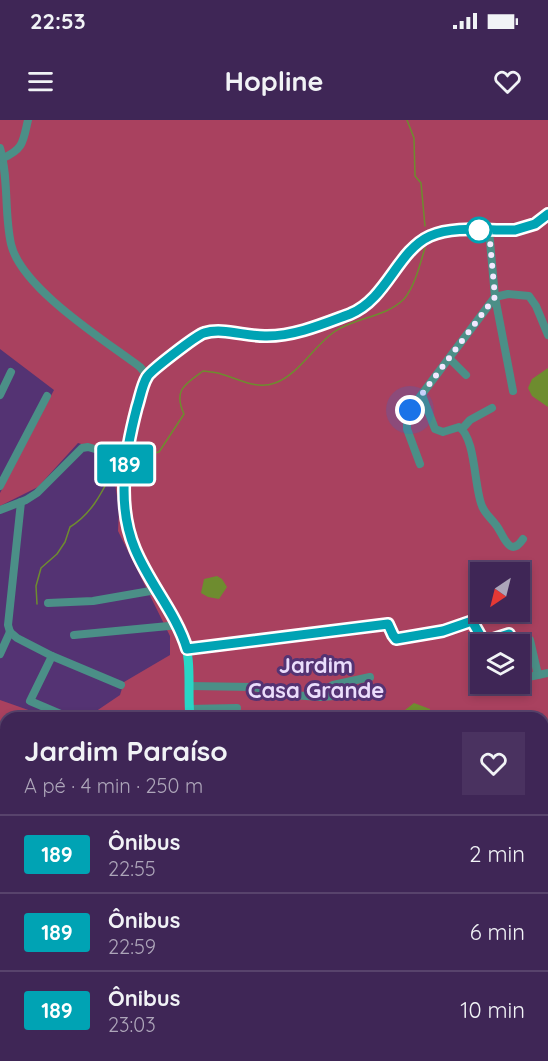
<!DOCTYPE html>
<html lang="pt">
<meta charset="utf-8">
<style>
body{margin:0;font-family:Quicksand,sans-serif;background:#4a3260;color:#f1f3f6;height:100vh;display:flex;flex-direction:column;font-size:22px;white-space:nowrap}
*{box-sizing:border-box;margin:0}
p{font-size:20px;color:#ada5b9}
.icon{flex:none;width:33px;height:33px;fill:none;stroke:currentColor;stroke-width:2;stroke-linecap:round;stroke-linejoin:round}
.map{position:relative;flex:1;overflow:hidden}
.side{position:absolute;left:0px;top:592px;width:549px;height:350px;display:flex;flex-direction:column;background:#3f2656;border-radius:18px 18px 0 0;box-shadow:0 3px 9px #0003,0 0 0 2px #58436c}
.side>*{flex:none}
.badge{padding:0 12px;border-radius:4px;font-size:21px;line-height:39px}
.needle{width:39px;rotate:215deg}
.fabs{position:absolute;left:470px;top:442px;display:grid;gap:12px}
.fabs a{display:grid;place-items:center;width:60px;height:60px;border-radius:0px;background:#3f2656;box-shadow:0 3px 9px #0003,0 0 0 2px #58436c;font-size:30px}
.you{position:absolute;width:30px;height:30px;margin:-15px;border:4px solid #fff;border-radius:50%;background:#1a73e8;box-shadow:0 0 0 9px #1a73e833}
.map>.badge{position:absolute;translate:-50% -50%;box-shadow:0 0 0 3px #fff}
.round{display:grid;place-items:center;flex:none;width:63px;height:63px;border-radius:0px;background:#4a3260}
.head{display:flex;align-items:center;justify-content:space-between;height:102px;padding:0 24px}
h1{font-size:28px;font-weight:700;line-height:45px}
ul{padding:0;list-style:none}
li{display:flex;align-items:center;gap:18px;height:78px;padding:0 24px;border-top:2px solid #58436c}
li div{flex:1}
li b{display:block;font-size:22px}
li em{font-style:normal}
li .badge{min-width:66px;font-weight:700;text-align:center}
.status{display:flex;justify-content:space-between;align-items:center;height:42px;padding:0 30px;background:#3f2656;direction:ltr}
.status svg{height:16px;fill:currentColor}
header{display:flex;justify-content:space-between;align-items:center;height:78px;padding:0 24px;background:#3f2656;font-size:27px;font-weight:700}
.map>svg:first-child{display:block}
.green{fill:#a9415f;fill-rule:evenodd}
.water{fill:#6e8c2f}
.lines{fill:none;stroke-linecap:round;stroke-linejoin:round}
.stream{stroke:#6e8c2f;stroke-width:1.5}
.river{stroke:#6e8c2f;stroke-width:10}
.minor{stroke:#4b8f87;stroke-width:8}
.major{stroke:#28d6c6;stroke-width:9}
.line-casing{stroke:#fff;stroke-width:14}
.line{stroke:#00a3b4;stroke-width:9}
.walk{stroke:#f2e8ff;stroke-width:6;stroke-dasharray:0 10.8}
.stop-dot{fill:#fff;stroke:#00a3b4;stroke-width:3}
.labels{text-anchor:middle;stroke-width:6;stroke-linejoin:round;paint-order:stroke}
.quarter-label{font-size:22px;font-weight:bold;fill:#ebddfc;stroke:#543373}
</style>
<div class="status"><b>22:53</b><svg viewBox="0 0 49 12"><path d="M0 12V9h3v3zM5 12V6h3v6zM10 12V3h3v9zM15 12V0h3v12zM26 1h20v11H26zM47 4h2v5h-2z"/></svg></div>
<header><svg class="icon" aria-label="menu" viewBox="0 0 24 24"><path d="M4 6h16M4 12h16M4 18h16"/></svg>Hopline<svg class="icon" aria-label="heart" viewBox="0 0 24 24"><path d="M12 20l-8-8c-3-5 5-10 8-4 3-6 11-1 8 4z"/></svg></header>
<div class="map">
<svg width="548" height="941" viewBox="0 0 548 941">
<rect width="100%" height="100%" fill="#543373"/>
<g class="green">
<path d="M 0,0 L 548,0 L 548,659 L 543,659 L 543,598 L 86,598 L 120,575 L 124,562 L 170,535 L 170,516 L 118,411 L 119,389 L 112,344 L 105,331 L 78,323 L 38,367 L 0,386 L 0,373 L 54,270 L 0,229 ZM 480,453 L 519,453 L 519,492 L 480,492 ZM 480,525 L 519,525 L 519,564 L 480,564 Z"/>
<path d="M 0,580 L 51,598 L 6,598 L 6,770 L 0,773 Z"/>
<path d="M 543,730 L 548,730 L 548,799 L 543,819 Z"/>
<path d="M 0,853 L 6,859 L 6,936 L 139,936 L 140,941 L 0,941 Z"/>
<path d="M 543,923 L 548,928 L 548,941 L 172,941 L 174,936 L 543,936 Z"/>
</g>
<g class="water">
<path d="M 548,248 L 548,287 L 532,276 L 528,268 L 532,259 Z"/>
<path d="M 217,456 L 222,459 L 227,467 L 219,479 L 208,477 L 201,473 L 204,459 Z"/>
<path d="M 414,583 L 430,589 L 430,598 L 380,598 L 381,592 L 388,590 L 390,595 L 405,590 Z"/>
</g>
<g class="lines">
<g class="stream">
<path d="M 407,0 L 414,18 L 415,56 L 421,63 L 425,106"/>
<path d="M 134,337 L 159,332 L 184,294 C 173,270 185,264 203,251 C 209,252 216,252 221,254 C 239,259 256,270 275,263 C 297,256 315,225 334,212 C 355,197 385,198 404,179 C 415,166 420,144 425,128"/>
<path d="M 37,484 L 36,466 L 41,448 L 57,434 L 65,422 L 70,407 C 93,393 103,370 115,347"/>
</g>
<path class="river" d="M 43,936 L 46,941"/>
<g class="minor">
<path d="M 0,28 C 9,59 4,92 11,124 C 21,168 104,220 140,247 L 147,255"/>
<path d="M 3,38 C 24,29 23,21 28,0"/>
<path d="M 489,110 L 495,177 L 513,271"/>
<path d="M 450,239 L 466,255"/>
<path d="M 0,275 L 11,252"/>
<path d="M 422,275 L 435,309 L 443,312 L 459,307 C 476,318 474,368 482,386 C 485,394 491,398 496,405 C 503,413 509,440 523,419"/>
<path d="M 462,309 L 470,300 L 492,288"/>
<path d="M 420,344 L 407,309 L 407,294 L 495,177 L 508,174 L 529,176 L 536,186 L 548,215"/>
<path d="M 0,366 L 47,276"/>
<path d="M 21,382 L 8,505 L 10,512 L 17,518 L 52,536 L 121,565"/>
<path d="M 0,390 L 26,380 L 37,373 L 82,328 L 88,327 L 126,338"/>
<path d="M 48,483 L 93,481 L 156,470"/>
<path d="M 74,515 L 179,505"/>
<path d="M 530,520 L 538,555"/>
<path d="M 484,522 L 509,514"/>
<path d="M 187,529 L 388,504 L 390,505 L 393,515 L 396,519 L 443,511 L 472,501 L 486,525"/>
<path d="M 0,534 L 10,512"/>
<path d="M 52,536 L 30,581 L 70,598"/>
<path d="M 519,559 L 548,553"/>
<path d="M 190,566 L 253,567 L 292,575 L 320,577 L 348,575"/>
<path d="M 314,576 L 333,565 L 370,557"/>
<path d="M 189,589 L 237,588"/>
</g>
<g class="major">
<path d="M 190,598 C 187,569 193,541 182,513 C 171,482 144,458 134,426 C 119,379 125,334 137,288 C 140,278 142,266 146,257 C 150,251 192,219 199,215 C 215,206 248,216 267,216 C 296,216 332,204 358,190 C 387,174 398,133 426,118 C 457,102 493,118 525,108 C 533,106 541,100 548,94"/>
<path d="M 175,941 L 177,936"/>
</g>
</g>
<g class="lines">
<defs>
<path id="line" d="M 509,514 L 484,522 L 472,501 L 443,511 L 396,519 L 393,515 L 388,504 L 187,529 C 176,493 150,465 135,429 C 116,384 125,333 137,287 C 140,278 142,265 147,257 C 150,251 197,215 204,213 C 223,207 247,217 267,216 C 295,216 323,204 350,194 C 387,179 397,131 430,116 C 455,105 489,111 515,110 L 535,104 L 548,94"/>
</defs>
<use href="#line" class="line-casing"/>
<use href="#line" class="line"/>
<path class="walk" d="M 410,290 L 495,177 L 489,110 L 479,110"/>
</g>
<circle class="stop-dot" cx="479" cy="110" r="12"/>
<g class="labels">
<g class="quarter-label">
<text x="316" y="553">Jardim<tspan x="316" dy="25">Casa Grande</tspan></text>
</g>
</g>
</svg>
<div class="fabs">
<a><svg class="needle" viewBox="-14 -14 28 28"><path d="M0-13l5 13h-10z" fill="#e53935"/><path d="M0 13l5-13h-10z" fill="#ada5b9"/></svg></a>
<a><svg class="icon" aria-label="layers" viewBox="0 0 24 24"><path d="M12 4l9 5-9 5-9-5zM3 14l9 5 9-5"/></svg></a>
</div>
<div class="you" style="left:410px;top:290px"></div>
<b class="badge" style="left:125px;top:344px;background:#00a3b4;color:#fff">189</b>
<section class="side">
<div class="head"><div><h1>Jardim Paraíso</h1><p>A pé · 4 min · 250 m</p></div><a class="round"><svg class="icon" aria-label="heart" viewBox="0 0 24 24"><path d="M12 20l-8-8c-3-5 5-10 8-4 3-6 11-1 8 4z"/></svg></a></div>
<ul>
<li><span class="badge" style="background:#00a3b4;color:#fff">189</span><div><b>Ônibus</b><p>22:55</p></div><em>2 min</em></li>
<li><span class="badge" style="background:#00a3b4;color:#fff">189</span><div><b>Ônibus</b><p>22:59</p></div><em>6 min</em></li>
<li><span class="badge" style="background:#00a3b4;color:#fff">189</span><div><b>Ônibus</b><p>23:03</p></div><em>10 min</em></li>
</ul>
</section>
</div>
